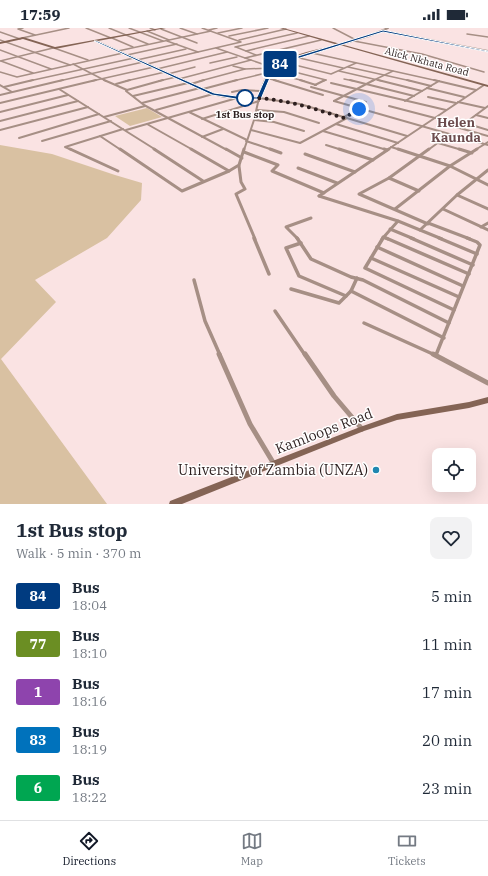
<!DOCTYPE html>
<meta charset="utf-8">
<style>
body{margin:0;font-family:"IBM Plex Serif",serif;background:#f2f2f3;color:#1f2937;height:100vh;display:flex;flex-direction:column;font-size:15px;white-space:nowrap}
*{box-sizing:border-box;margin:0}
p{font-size:13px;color:#747a83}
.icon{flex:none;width:22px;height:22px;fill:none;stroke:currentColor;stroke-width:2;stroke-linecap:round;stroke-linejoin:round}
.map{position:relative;height:476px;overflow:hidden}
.sheet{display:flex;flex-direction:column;background:#fff;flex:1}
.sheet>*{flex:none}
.badge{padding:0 8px;border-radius:3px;font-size:14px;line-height:26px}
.controls{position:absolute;left:432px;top:420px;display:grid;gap:8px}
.controls a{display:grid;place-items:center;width:44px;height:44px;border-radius:8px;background:#fff;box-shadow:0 4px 16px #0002;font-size:20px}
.you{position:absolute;width:20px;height:20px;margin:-10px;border:3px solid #fff;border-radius:50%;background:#1a73e8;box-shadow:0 0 0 6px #1a73e833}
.map>.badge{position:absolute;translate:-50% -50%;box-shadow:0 0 0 2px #fff}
.round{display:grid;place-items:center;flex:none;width:42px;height:42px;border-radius:8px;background:#f2f2f3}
.overview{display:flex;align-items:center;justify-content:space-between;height:68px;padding:0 16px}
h1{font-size:19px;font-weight:700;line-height:30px}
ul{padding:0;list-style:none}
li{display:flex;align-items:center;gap:12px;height:48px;padding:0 16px}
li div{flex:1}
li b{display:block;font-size:15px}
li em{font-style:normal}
li .badge{min-width:44px;font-weight:700;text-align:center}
.status{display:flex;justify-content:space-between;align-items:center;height:28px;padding:0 20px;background:#fff;direction:ltr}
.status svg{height:11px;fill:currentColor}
.menu{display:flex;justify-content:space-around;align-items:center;height:56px;border-top:1px solid #e0e1e3;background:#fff;font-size:11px;color:#747a83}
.menu a{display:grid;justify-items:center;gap:2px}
.menu .current{color:#111827}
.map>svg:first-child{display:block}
.green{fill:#d9c1a2}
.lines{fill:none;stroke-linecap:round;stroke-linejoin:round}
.minor-far4{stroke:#a68f85;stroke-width:1.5}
.minor-far3{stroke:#a68f85;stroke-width:2}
.minor-far2{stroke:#a68f85;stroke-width:3}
.minor-far1{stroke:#a68f85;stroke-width:3.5}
.minor{stroke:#a68f85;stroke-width:5}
.tertiary{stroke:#a68f85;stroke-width:2}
.secondary{fill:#846455;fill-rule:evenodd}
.line{fill:#003b80;stroke:#fff}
.walk{stroke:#2d1f1f;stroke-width:4;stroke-dasharray:0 7.2}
.stop-dot{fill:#fff;stroke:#003b80;stroke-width:2}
.poi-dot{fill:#1f87b0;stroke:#fff;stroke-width:1.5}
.labels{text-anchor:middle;stroke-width:3;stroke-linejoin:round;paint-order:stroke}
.far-street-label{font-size:10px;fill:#2d1f1f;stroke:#fff}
.far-stop-label{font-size:10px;font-weight:bold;fill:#2d1f1f;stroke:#fff}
.far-district-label{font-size:13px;font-weight:bold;fill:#6c4c4e;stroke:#fff}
.near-street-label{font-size:14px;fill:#2d1f1f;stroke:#fff}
.near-poi-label{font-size:14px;fill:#2d1f1f;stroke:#fff;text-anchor:end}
</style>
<div class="status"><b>17:59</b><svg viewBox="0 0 49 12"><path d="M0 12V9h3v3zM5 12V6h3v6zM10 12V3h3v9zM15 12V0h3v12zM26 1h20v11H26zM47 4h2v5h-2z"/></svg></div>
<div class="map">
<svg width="488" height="476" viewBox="0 0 488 476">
<rect width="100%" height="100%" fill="#fae3e3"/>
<g class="green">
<path d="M 147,80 L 162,89 L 130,98 L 115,88 Z"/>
<path d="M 0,117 L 52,126 L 115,147 L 142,155 L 141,172 L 107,210 L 35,252 L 56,274 L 1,331 L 107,476 L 0,476 Z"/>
</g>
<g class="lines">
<g class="minor-far4">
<path d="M 23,0 L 18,1 L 35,7"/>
<path d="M 86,0 L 111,10"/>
<path d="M 109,0 L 148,16"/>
<path d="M 129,0 L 163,13"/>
<path d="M 150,0 L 155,2"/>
<path d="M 180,0 L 197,6"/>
<path d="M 333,0 L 356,12"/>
<path d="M 161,1 L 197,15"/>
<path d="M 209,2 L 217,0"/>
<path d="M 147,3 L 169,12"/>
<path d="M 0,4 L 20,11"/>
<path d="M 218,5 L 242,0"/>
<path d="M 467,6 L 488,9"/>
<path d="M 229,8 L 268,0"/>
<path d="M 22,10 L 69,0"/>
<path d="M 112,10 L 133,19"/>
<path d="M 0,12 L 70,37"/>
<path d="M 239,12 L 286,1"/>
<path d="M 167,13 L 198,24 L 241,14 L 202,0"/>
<path d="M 354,13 L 422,26 L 484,44"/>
<path d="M 235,19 L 297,5"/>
<path d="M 236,19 L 256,27"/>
<path d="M 54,20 L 88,32"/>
<path d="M 216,20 L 274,40"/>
<path d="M 0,22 L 51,41"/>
<path d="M 118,23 L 211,3"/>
<path d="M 246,23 L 309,8"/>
<path d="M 312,25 L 438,53"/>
<path d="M 127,27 L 177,16"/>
<path d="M 295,29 L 343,40"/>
<path d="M 245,30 L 321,12"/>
<path d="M 137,32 L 186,21"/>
<path d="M 0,33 L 53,20"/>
<path d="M 1,33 L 33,45"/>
<path d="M 283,34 L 331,46 L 356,35"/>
<path d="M 210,35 L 237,29"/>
<path d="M 73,36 L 106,53"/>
<path d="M 147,36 L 198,24"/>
<path d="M 233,38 L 245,41 L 272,40"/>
<path d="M 275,39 L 326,52"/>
<path d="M 348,39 L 411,53"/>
<path d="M 157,41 L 227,24"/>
<path d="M 339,43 L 382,53"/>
<path d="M 0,44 L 17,49 L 123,25"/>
<path d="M 270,44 L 304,53"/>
<path d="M 168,46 L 195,39"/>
<path d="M 266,50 L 278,53"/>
<path d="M 179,51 L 251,32"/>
<path d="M 344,51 L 354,53"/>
<path d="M 29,53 L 134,30"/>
<path d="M 59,53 L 143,34"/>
<path d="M 92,53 L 154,39"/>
<path d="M 126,53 L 165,44"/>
<path d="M 159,53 L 176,49"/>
<path d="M 200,53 L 245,41"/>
<path d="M 233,53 L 270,44"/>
<path d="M 323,53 L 326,52"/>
<path d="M 372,53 L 393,43"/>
</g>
<g class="minor-far3">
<path d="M 104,52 L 127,62 L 126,63 L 144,77 L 227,122"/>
<path d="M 274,52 L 323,67"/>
<path d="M 300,52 L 316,57"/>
<path d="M 350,52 L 414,68"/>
<path d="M 378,52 L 422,63"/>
<path d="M 407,52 L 431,58"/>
<path d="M 434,52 L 476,62"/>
<path d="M 331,55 L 446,82"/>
<path d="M 116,56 L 130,52"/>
<path d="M 191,56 L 204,52"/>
<path d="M 0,57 L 12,64"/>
<path d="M 315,57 L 325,52"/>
<path d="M 4,59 L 33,52"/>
<path d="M 311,59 L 366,74"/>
<path d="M 427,60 L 464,69"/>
<path d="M 59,61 L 156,122"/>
<path d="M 203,61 L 237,52"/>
<path d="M 127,62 L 163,52"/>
<path d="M 232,64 L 242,62 L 261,63"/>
<path d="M 0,67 L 63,52"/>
<path d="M 133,68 L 188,55"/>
<path d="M 428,69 L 456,75"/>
<path d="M 334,73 L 488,117"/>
<path d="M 334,73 L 374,52"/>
<path d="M 405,73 L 439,53"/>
<path d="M 458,74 L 485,80"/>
<path d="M 0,75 L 96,52"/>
<path d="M 142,75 L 200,60"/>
<path d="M 389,78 L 435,90"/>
<path d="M 156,82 L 213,66"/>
<path d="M 257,82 L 284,84 L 319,95"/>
<path d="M 0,84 L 68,67"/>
<path d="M 189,84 L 247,112"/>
<path d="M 476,87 L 488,90"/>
<path d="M 104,89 L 145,78"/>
<path d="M 344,89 L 359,81"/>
<path d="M 202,91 L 259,73"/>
<path d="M 254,92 L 274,94 L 304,103"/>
<path d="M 0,93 L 78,73"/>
<path d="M 465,95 L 488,78"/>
<path d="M 465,95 L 488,102"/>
<path d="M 147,96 L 193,122"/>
<path d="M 336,96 L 398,115"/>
<path d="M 440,98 L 449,97 L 488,108"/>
<path d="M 0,102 L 88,79"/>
<path d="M 126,102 L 237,70"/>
<path d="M 251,102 L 300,115 L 347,90"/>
<path d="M 323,103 L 387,122"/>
<path d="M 100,108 L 121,122"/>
<path d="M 202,109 L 223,101"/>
<path d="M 19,110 L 99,86"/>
<path d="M 42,113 L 111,93"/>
<path d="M 246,113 L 273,122"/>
<path d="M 438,115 L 462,122"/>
<path d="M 326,117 L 342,122"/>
<path d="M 391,119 L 401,122"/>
<path d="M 72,122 L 65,119 L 123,101"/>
<path d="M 244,122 L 254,92 L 259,70 L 300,76 L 407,108"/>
<path d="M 387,122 L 484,57"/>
<path d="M 428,122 L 450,106"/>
<path d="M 475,122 L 488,114"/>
</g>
<g class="minor-far2">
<path d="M 70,121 L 118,143"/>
<path d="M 120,121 L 182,163 L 229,143 L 239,137 L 244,121"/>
<path d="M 154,121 L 203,153"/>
<path d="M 191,121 L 229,143"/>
<path d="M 226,121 L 242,130"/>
<path d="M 270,121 L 281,125"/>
<path d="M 339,121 L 373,132"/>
<path d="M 384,121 L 387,122"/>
<path d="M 398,121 L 450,138 L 488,157"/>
<path d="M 459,121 L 472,125"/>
<path d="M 244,124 L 278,137 L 272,143 L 324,165"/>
<path d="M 305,126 L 355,144"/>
<path d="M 239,138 L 241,154 L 245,161 L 236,166 L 255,211"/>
<path d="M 298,140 L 337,155"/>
<path d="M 389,150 L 419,163"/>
<path d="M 457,167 L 488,181"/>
<path d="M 319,168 L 389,121"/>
<path d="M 319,168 L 398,193 L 442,211"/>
<path d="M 395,181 L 450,138 L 477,121"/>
<path d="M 443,181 L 488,202"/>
<path d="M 428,195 L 470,211"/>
<path d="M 428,196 L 359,166 L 389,150 L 429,121"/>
<path d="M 481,199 L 488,195"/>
<path d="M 390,201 L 414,211"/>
<path d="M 420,202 L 457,167 L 488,142"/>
<path d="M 383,209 L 388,211"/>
<path d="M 298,211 L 286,199 L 311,190"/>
<path d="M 382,211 L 398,193"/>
</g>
<g class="minor-far1">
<path d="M 254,210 L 269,246"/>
<path d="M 297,210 L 311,231 L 351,249 L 363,252 L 449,295"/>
<path d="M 383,210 L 365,240 L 454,282"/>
<path d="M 386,210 L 469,246"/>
<path d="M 411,210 L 473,237"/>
<path d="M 439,210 L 477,226"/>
<path d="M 301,215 L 286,220 L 299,248 L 346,268"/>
<path d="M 377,219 L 463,258"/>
<path d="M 371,230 L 459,269"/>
<path d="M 194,252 L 205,293 L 220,327"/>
<path d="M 291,261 L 339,275 L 351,263 L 444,310"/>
<path d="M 351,263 L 357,250"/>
<path d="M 275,283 L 305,327"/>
<path d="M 364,295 L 435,327"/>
<path d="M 436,327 L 480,217 L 477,214 L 467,210"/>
</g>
<g class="minor">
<path d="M 219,326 L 250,396 L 274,436"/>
<path d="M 305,326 L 334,368 L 362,401"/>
<path d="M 433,326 L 488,355"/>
</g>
<g class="tertiary">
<path d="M 383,3 L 488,23"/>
<path d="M 339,17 L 369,8 L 388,0"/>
</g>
<g class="secondary">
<path d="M 161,0 L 166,0 L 98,13 L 214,65 L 225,68 L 258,69 C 261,61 263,50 269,44 C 284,26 316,22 338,17 L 280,0 L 283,0 L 488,57 L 488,59 L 340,17 L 294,31 L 277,39 L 271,45 L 268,50 L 260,71 L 225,70 L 212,67 L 95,13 L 55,21 L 23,11 L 0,16 L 0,14 L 23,9 L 55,19 Z"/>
<path d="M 488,369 L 488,375 L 469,380 L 397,392 L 364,403 L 182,476 L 169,476 L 170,473 L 360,399 L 397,386 L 469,374 Z"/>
</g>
</g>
<path class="line" d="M 383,2 L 488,23 L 488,24 L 383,4 L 287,34 L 272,45 L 261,71 L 236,71 L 212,67 L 94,13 L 97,13 L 214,65 L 236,68 L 257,69 L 268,44 L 285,32 Z"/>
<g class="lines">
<path class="walk" d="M 245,70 C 279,69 312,80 344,90 L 359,81"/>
</g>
<circle class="stop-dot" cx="245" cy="70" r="8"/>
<circle class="poi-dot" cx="376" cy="442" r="4"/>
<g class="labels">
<g class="far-street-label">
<text transform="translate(427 33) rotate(15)" y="4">Alick Nkhata Road</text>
</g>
<g class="far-stop-label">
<text x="245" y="90">1st Bus stop</text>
</g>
<g class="far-district-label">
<text x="456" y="99">Helen<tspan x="456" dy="15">Kaunda</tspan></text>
</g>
<g class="near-street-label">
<text transform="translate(324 403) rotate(-21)" y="5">Kamloops Road</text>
</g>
<g class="near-poi-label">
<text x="368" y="447">University of Zambia (UNZA)</text>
</g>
</g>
</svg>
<div class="controls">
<a><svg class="icon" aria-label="locate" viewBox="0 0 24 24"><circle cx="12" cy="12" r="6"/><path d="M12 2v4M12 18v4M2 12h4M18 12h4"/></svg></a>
</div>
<div class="you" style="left:359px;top:81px"></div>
<b class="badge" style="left:280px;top:36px;background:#003b80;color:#fff">84</b>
</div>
<section class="sheet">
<div class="overview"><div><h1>1st Bus stop</h1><p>Walk · 5 min · 370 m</p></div><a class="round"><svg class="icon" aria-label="heart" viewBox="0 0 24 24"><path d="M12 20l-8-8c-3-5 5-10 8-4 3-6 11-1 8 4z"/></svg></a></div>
<ul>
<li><span class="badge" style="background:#003b80;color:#fff">84</span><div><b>Bus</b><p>18:04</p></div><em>5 min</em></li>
<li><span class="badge" style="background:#6b8e23;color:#fff">77</span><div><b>Bus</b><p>18:10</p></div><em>11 min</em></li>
<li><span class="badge" style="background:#8e44ad;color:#fff">1</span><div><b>Bus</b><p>18:16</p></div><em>17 min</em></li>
<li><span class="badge" style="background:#0072bc;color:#fff">83</span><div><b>Bus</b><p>18:19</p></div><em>20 min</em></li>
<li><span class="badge" style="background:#00a651;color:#fff">6</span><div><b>Bus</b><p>18:22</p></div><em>23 min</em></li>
</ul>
</section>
<nav class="menu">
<a class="current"><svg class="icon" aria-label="directions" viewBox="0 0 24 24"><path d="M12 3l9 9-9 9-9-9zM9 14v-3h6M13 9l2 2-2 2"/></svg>Directions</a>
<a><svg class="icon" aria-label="map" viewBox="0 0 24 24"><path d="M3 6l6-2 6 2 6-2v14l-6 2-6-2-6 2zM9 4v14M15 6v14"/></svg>Map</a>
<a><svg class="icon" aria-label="tickets" viewBox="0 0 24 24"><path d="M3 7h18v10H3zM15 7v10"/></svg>Tickets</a>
</nav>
